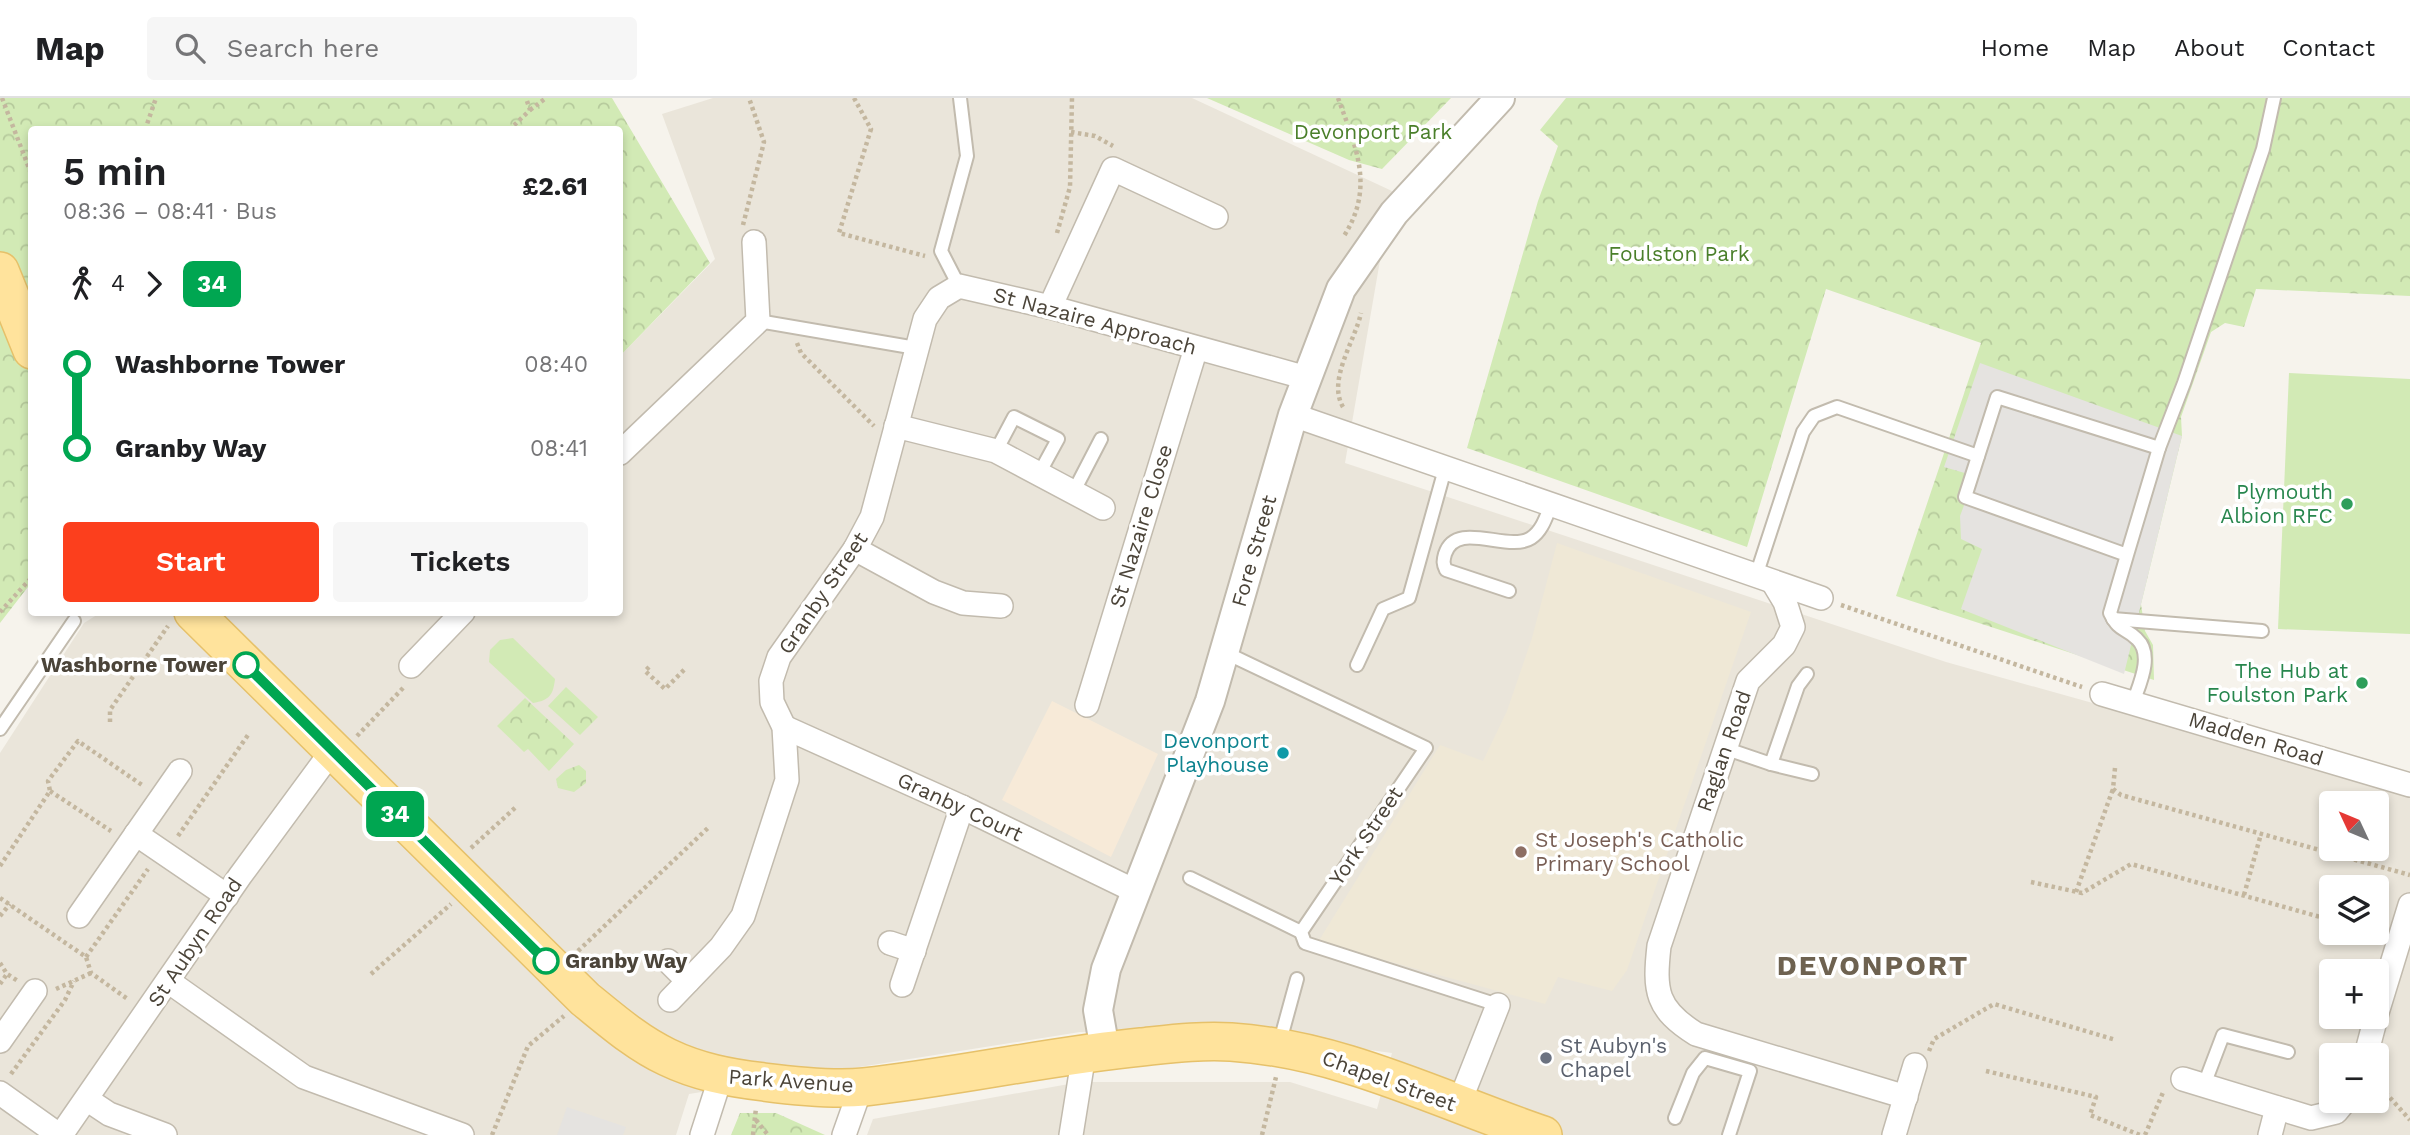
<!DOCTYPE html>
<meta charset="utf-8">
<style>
body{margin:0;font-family:"Work Sans",sans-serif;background:#f6f6f6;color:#202124;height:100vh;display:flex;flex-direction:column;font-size:26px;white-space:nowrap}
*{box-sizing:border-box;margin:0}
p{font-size:23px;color:#757577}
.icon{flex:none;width:38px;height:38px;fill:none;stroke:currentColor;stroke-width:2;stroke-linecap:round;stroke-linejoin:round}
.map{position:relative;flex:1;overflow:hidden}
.side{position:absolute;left:28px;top:28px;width:595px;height:490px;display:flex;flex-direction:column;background:#fff;border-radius:7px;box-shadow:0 4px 10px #0003}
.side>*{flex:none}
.badge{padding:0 14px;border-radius:10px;font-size:24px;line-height:46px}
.needle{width:46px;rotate:314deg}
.buttons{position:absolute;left:2319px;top:693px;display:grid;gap:14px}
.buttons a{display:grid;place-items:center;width:70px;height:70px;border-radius:7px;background:#fff;box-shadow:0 4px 10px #0003;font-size:35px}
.map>.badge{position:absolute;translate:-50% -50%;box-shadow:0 0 0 4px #fff}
.legs{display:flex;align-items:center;gap:10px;height:77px;padding:0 35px;font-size:23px}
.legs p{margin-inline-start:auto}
.head{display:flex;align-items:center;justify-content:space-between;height:119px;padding:0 35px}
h1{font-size:38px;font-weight:600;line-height:52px}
.cta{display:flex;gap:14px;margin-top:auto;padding:14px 35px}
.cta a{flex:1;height:80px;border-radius:7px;background:#fc3f1d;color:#fff;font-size:28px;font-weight:600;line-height:80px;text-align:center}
.cta a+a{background:#f6f6f6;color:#202124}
ul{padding:0 35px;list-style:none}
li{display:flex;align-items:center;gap:24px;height:84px;font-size:26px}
li i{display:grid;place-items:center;width:10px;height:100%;margin:0 9px;background:currentColor}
li i::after{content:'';width:18px;height:18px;margin:-9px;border:5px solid;border-radius:50%;background:#fff}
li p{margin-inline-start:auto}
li:first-child i{background:linear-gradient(#0000 50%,currentColor 0)}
li:last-child i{background:linear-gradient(currentColor 50%,#0000 0)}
header{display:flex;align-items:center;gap:42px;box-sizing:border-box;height:98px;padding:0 35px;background:#fff;border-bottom:2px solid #e0e0e0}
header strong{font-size:33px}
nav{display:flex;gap:38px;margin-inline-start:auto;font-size:24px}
.search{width:490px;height:63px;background:#f6f6f6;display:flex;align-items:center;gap:18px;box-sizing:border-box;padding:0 24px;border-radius:7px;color:#757577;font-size:26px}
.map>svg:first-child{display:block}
.residential{fill:#eae5da;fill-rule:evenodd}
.commercial{fill:#f7ead8}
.education{fill:#efe8d6}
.grass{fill:#d2eab5}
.park{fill:url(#park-crowns)}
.parking{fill:#e5e3e0}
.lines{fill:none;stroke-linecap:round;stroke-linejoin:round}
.service-casing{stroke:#c2bbae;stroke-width:16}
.minor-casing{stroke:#c2bbae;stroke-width:26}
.tertiary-casing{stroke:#c2bbae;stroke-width:32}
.primary-casing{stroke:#e6c16a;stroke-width:40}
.path{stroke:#c4b79f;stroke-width:4.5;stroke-dasharray:3.5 3.5;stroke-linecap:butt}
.service{stroke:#fff;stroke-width:12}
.minor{stroke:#fff;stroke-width:23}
.tertiary{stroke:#fff;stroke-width:28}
.primary{stroke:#ffe39c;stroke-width:37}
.line-1-casing{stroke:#fff;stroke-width:16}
.line-1{stroke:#00a651;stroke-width:10}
.leisure-dot{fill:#2e9e5b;stroke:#fff;stroke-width:2.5}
.stop-1-dot{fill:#fff;stroke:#00a651;stroke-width:3.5}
.culture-dot{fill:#0f9aa8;stroke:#fff;stroke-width:2.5}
.education-dot{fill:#8d6e63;stroke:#fff;stroke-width:2.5}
.worship-dot{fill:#6b7280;stroke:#fff;stroke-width:2.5}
.labels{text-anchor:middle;stroke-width:7;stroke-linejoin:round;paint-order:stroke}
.park-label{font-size:21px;fill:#4a7f2a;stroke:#fff}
.street-label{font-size:21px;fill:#4b4439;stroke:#fff}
.leisure-label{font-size:21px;fill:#27864d;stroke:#fff;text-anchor:end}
.stop-label{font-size:21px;font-weight:bold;fill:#4b4439;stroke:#fff;text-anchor:end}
.culture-label{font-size:21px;fill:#0d838f;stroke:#fff;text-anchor:end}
.education-label{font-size:21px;fill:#785e54;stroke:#fff;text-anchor:start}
.worship-label{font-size:21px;fill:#5b616d;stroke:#fff;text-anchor:start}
.district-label{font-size:28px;font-weight:bold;letter-spacing:2px;fill:#6e6250;stroke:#fff}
</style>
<header>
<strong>Map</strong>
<div class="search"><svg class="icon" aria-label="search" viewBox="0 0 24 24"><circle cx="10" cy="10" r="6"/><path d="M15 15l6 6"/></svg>Search here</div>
<nav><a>Home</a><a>Map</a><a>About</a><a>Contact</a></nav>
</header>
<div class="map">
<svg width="2410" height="1037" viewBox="0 0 2410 1037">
<defs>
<pattern id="park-crowns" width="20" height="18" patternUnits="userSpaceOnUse" patternTransform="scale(1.75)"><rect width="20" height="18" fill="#d2eab5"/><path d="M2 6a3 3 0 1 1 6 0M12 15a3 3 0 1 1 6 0" fill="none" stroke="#b6ca9c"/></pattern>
</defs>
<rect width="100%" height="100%" fill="#f6f3ec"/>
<path class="residential" d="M 713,0 L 1192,0 L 1392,93 L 1345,365 L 1946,564 L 2410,694 L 2410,1037 L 867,1037 L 873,1021 L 1080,984 L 1290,984 L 1377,1011 L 1392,955 L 1219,932 L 1080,934 L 689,996 L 676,1037 L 0,1037 L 0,655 L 84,525 L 100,515 L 620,514 L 620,258 L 715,161 L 662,16 ZM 2331,705 L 2376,705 L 2376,751 L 2331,751 ZM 2331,789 L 2376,789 L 2376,835 L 2331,835 ZM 2331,873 L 2376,873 L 2376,919 L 2331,919 ZM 2331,957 L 2376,957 L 2376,1003 L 2331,1003 Z"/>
<path class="commercial" d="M 1052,603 L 1158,656 L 1111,759 L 1002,702 Z"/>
<path class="education" d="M 1557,445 L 1751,514 L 1627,872 L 1612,893 L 1558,879 L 1545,906 L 1318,844 L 1440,647 L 1483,663 L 1507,613 L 1532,540 Z"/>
<g class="grass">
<path d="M 2289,275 L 2410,281 L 2410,536 L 2278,531 Z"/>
<path d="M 513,540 L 555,581 C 553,598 549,602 533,605 L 489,564 L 490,552 L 500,542 Z"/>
</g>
<g class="park">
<path d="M 0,0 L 612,0 L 710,165 L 620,258 L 620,32 L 32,32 L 31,485 L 0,525 Z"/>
<path d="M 1207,0 L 1451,0 L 1382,71 L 1349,62 Z"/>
<path d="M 1566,0 L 2410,0 L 2410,198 L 2256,191 L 2244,229 L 2225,225 L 2211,234 L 2181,319 L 2182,338 L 2141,506 L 2145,533 L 2153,547 L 2154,582 L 1896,498 L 1981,245 L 1826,191 L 1747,449 L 1467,350 L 1538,103 L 1558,48 L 1540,32 Z"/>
<path d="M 566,589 L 598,619 L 580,637 L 548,608 Z"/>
<path d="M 525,600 L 574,646 L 549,673 L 528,651 L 524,654 L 497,628 Z"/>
<path d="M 579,667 L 586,673 L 586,685 L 574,694 L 558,690 L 556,681 L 566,672 Z"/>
<path d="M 740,1015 L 776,1015 L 825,1037 L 731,1037 Z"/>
</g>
<g class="parking">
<path d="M 1980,265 L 2182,338 L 2124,576 L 1961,511 L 1982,451 L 1961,441 L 1960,418 L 1975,378 L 1944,369 Z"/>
<path d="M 567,1009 L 626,1029 L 623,1037 L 557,1037 Z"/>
</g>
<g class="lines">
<defs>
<g id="service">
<path d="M 959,188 L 941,153 L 967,58 L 960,0"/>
<path d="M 758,223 L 916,250"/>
<path d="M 2159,350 L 2184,285 L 2263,51 L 2274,0"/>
<path d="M 996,353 L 1014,319 L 1058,341 L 1040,374"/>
<path d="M 1074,393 L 1101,341"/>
<path d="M 2127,457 L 2159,350 L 1997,299 L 1965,399 L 2127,457 L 2110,515 C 2120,535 2124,528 2137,541 C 2154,557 2139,587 2133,605"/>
<path d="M 1756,478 L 1803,334 L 1814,318 L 1837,309 L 1978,358"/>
<path d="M 1509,493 L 1446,472 C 1443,466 1443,463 1445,456 C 1456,421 1508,455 1531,440 C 1542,433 1546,419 1551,407"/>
<path d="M 2113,521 L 2262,533"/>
<path d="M 1224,554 L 1426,650 L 1301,834 L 1305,845 L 1498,907"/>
<path d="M 1357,567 L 1383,511 L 1409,500 L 1445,371"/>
<path d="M 0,631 L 74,523"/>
<path d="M 1724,650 L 1771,666 L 1798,588 L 1807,576"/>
<path d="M 1771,666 L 1812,676"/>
<path d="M 1190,780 L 1301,834"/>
<path d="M 1279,947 L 1297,881"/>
<path d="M 2204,987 L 2223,937 L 2288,954"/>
<path d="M 1675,1020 L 1693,975 L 1705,960 L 1750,973 L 1729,1037"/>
</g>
<g id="minor">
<path d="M 1050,209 L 1113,71 L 1216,119"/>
<path d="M 1293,317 L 1821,500"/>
<path d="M 896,328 L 996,353 L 1103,410"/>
<path d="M 620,355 L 758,223 L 754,144"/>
<path d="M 855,451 L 934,494 L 963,505 L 1001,508"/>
<path d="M 1773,484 L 1785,504 L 1793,529 L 1784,547 L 1748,583 L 1659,848 C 1654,893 1656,911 1696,936 L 1906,999"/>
<path d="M 411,568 L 463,514"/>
<path d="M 2102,596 L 2410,687"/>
<path d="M 1087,607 L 1196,250"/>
<path d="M 784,629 L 962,709 L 1135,793"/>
<path d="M 136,736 L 227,798"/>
<path d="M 79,818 L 180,673"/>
<path d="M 890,845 L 914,853"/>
<path d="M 668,863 L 688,883"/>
<path d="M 168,883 L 304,979 L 462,1037"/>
<path d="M 902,887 L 962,709"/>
<path d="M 670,902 L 721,849 L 743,818 L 787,682 L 784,629 L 772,604 L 771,583 L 779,559 L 855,451 L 872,419 L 925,221 L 939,200 L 959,188 L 1050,209 L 1307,280"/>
<path d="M 2376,918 L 2410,807"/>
<path d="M 0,943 L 35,893"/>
<path d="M 2366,957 L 2376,919"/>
<path d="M 2183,981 L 2311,1020 L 2336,1014 L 2345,1003"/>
<path d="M 0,995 L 59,1037"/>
<path d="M 88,1002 L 109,1016 L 165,1037"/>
<path d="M 1458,1008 L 1498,907"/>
<path d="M 61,1037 L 240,778 L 332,653"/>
<path d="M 702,1037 L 721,978"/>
<path d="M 844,1037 L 861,989"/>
<path d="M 1071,1037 L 1084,956"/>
<path d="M 1894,1037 L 1915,967"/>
<path d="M 2270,1037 L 2277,1010"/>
</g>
<path id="tertiary" d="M 1105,952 L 1098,912 L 1106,871 L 1210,603 L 1293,317 L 1341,191 L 1394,115 L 1500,0"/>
<g id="primary">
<path d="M 0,173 L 32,252"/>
<path d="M 193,514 L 585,901 C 611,922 637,945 667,959 C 698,974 730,980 764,984 C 795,988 832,992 864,989 C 957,979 1048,958 1141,949 C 1170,946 1201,942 1231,944 C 1341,951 1440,1002 1543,1037"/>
</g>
</defs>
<use href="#service" class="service-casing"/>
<use href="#minor" class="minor-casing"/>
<use href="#tertiary" class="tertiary-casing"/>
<use href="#primary" class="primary-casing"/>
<g class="path">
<path d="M 2,0 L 32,78"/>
<path d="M 854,0 L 871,31 L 839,135 L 925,158"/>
<path d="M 1338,0 C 1356,50 1375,89 1344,138"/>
<path d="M 530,12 L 546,0"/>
<path d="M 145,32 L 156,0"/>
<path d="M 509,32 L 530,12 L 526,0"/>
<path d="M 1071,34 L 1095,38 L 1113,48"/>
<path d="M 743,127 L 764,44 L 749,0"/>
<path d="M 1057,135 L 1070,89 L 1072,0"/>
<path d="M 797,245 L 801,255 L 874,328"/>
<path d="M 1343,309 C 1327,282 1355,243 1361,215"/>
<path d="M 1841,507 L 2082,589"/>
<path d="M 0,514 L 32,479"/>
<path d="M 649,569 L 645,573 L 665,591 L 685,571"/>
<path d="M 110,624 L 110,612 L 168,528"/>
<path d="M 357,638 L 405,588"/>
<path d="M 2115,670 L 2113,691 L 2121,697 L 2410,777"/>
<path d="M 50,693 L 111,733"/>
<path d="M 178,738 L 248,637"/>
<path d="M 471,750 L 516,709"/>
<path d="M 0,768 L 50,693 L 48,683 L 78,643 L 142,687"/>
<path d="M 2031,784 L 2082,795 L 2131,766 L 2331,822"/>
<path d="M 2076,794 L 2113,691"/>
<path d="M 2244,797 L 2261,736"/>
<path d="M 0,800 L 86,859 L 91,875 L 129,902"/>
<path d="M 0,818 L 10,806"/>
<path d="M 578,853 L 710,728"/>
<path d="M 86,859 L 148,771"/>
<path d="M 0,865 L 7,876 L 18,883"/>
<path d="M 371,876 L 451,806"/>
<path d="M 0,886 L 7,876"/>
<path d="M 56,891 L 91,875"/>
<path d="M 1929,953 L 1934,941 L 1994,906 L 2116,942"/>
<path d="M 1986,973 L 2096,999 L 2090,1017 L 2140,1037"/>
<path d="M 11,976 L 65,902 L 74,883"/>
<path d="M 2376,984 L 2410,1022"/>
<path d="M 756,1022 L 768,1037"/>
<path d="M 492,1037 L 528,948 L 564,918"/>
<path d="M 753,1037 L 756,1010"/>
<path d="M 1262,1037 L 1276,979"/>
<path d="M 2145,1037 L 2164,992"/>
</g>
<use href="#service" class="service"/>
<use href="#minor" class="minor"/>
<use href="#tertiary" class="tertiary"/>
<use href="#primary" class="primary"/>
</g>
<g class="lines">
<defs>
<path id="line-1" d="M 246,567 L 546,863"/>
</defs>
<use href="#line-1" class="line-1-casing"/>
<use href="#line-1" class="line-1"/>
</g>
<g class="leisure-dot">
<circle cx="2347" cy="406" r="7"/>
<circle cx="2362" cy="585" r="7"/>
</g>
<g class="stop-1-dot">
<circle cx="246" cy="567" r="12"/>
<circle cx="546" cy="863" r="12"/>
</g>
<circle class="culture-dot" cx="1283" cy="655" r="7"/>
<circle class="education-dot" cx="1521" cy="754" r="7"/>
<circle class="worship-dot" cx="1546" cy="960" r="7"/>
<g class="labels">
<g class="park-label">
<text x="1373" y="41">Devonport Park</text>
<text x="1679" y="163">Foulston Park</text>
</g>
<g class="street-label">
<text transform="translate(1095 223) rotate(15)" y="7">St Nazaire Approach</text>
<text transform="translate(1141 428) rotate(-73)" y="7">St Nazaire Close</text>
<text transform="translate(1254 453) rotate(-74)" y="7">Fore Street</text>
<text transform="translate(823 495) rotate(-56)" y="7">Granby Street</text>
<text transform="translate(2256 641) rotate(17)" y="7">Madden Road</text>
<text transform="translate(1724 653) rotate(-71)" y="7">Raglan Road</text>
<text transform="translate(960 709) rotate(25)" y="7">Granby Court</text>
<text transform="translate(1366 738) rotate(-56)" y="7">York Street</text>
<text transform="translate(195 844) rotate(-56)" y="7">St Aubyn Road</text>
<text transform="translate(791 983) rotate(4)" y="7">Park Avenue</text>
<text transform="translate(1389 983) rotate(20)" y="7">Chapel Street</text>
</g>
<g class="leisure-label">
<text x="2333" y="401">Plymouth<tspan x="2333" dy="24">Albion RFC</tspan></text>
<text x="2348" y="580">The Hub at<tspan x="2348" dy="24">Foulston Park</tspan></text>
</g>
<g class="stop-label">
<text x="227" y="574">Washborne Tower</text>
<text x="565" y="870" text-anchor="start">Granby Way</text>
</g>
<g class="culture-label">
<text x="1269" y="650">Devonport<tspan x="1269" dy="24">Playhouse</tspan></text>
</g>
<g class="education-label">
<text x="1535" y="749">St Joseph's Catholic<tspan x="1535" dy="24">Primary School</tspan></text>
</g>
<g class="worship-label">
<text x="1560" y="955">St Aubyn's<tspan x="1560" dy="24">Chapel</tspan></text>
</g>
<g class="district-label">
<text x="1873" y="877">DEVONPORT</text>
</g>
</g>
</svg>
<div class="buttons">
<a><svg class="needle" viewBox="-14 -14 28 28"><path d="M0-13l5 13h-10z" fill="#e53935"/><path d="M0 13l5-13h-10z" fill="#757577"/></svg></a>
<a><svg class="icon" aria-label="layers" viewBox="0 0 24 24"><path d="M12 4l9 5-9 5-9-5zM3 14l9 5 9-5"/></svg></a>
<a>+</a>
<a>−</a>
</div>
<b class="badge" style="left:395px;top:716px;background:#00a651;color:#fff">34</b>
<section class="side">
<div class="head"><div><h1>5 min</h1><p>08:36 – 08:41 · Bus</p></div><b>£2.61</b></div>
<div class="legs"><svg class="icon" aria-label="walk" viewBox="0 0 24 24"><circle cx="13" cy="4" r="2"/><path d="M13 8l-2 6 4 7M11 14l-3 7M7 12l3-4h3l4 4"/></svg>4<svg class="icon" aria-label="forward" viewBox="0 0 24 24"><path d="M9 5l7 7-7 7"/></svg><b class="badge" style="background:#00a651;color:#fff">34</b></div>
<ul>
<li><i style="color:#00a651"></i><b>Washborne Tower</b><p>08:40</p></li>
<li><i style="color:#00a651"></i><b>Granby Way</b><p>08:41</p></li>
</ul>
<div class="cta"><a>Start</a><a>Tickets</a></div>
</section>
</div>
